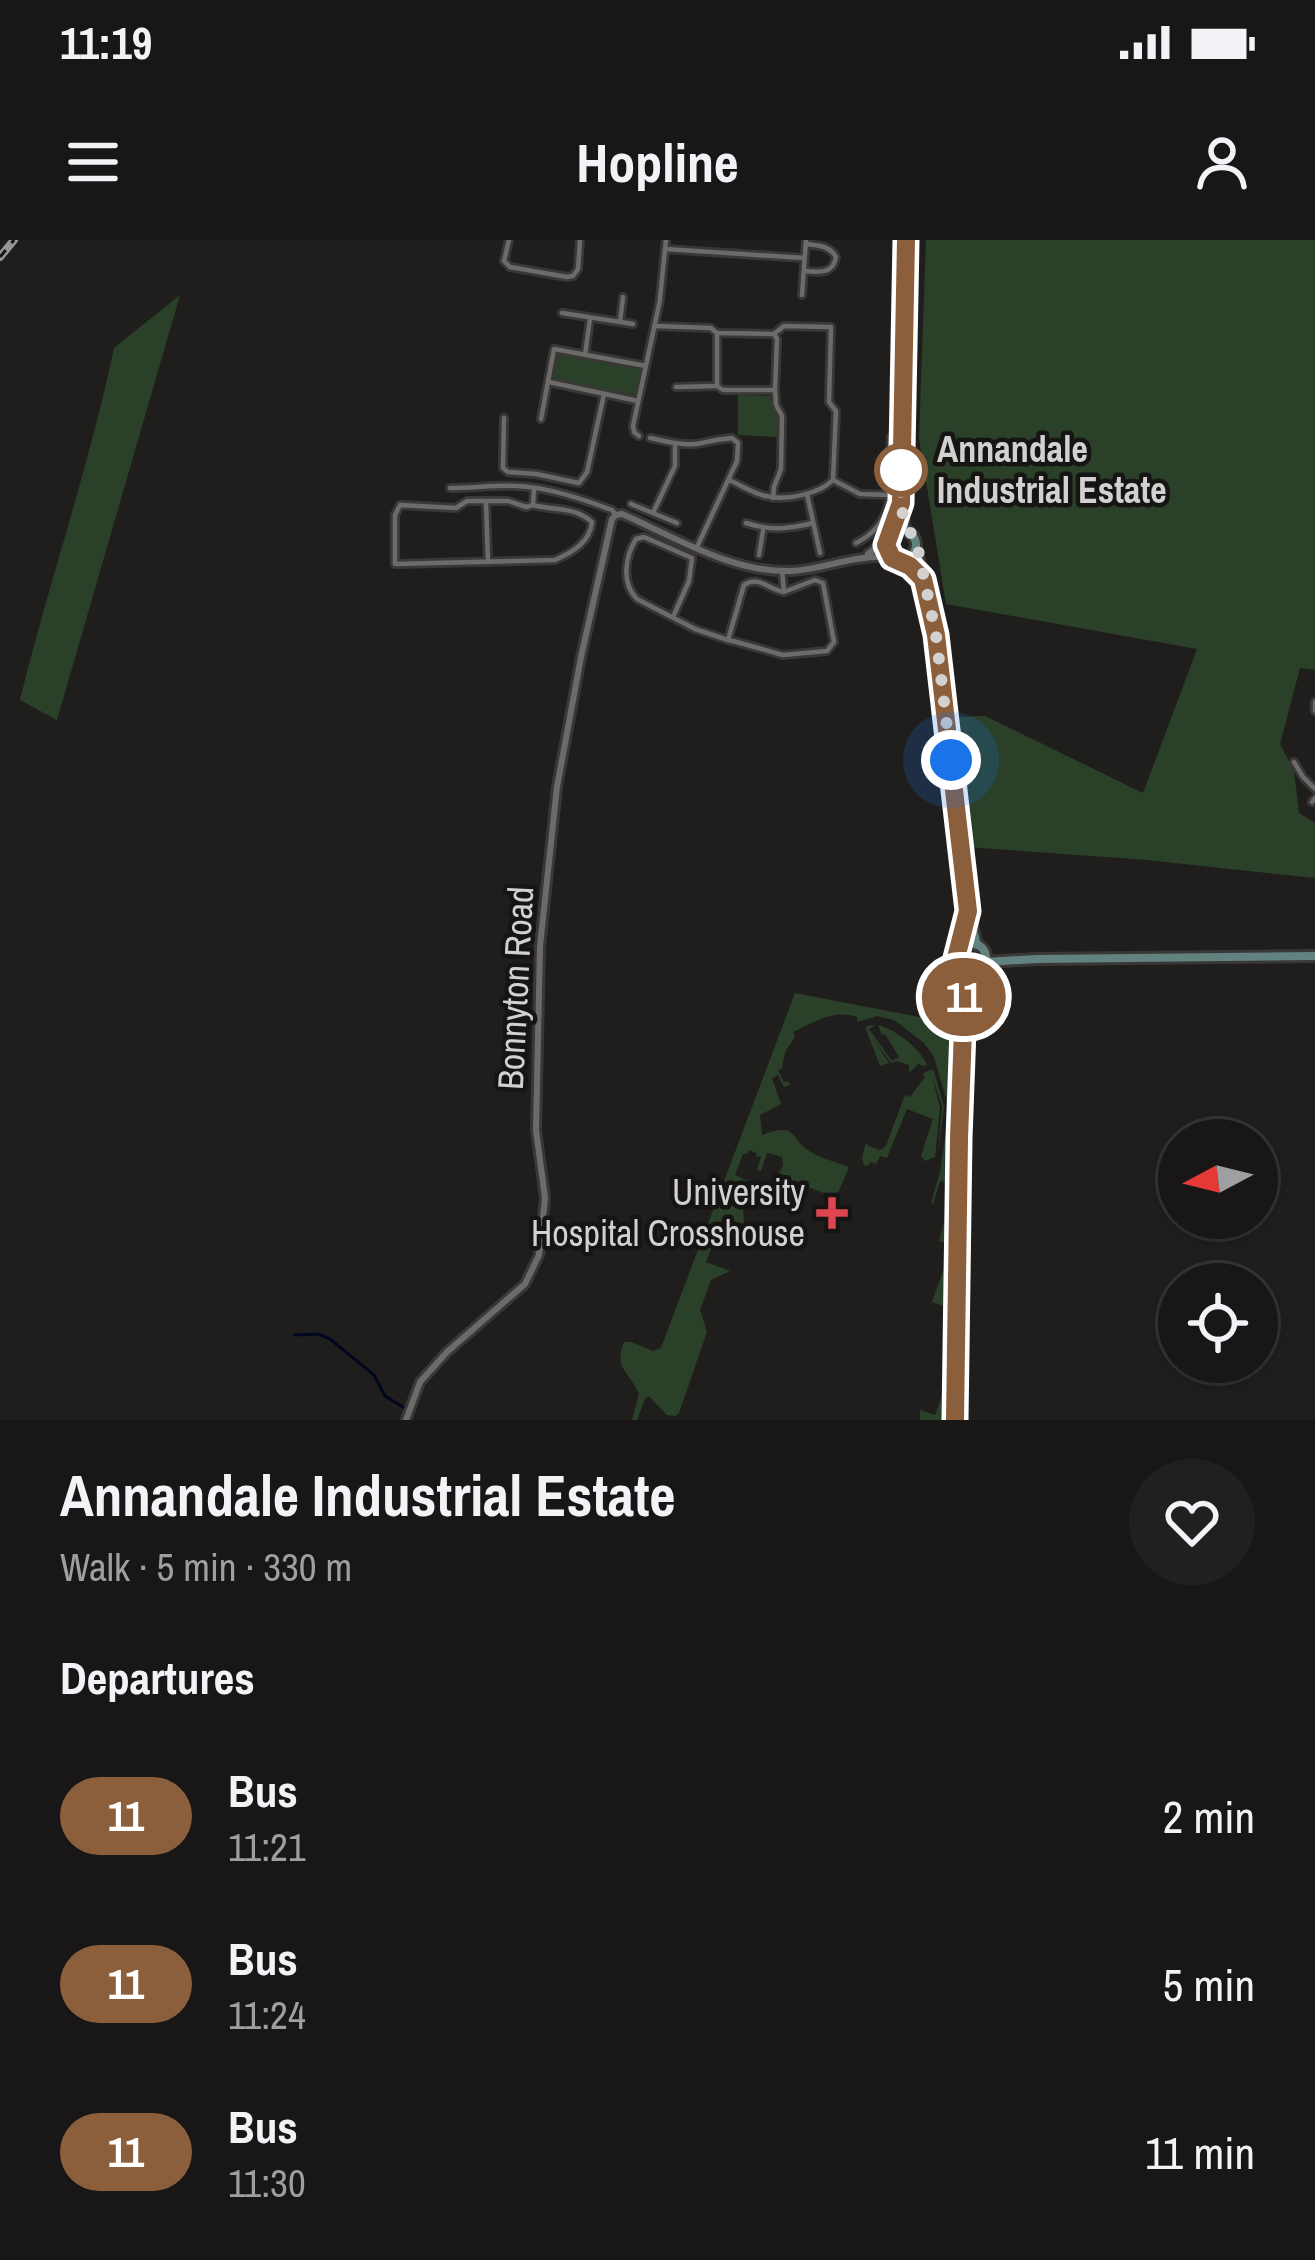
<!DOCTYPE html>
<meta charset="utf-8">
<style>
body{margin:0;font-family:"Archivo Narrow",sans-serif;background:#211f1f;color:#f1f3f6;height:100vh;display:flex;flex-direction:column;font-size:45px;white-space:nowrap}
*{box-sizing:border-box;margin:0}
p{font-size:39px;color:#9f9fa1}
.icon{flex:none;width:66px;height:66px;fill:none;stroke:currentColor;stroke-width:2;stroke-linecap:round;stroke-linejoin:round}
.map{position:relative;height:1180px;overflow:hidden}
.details{display:flex;flex-direction:column;background:#181616;flex:1}
.details>*{flex:none}
.badge{padding:0 24px;border-radius:39px;font-size:42px;line-height:78px}
.needle{width:78px;rotate:263deg}
.tools{position:absolute;left:1158px;top:879px;display:grid;gap:24px}
.tools a{display:grid;place-items:center;width:120px;height:120px;border-radius:50%;background:#181616;box-shadow:0 3px 9px #0004,0 0 0 3px #363535;font-size:60px}
.you{position:absolute;width:60px;height:60px;margin:-30px;border:9px solid #fff;border-radius:50%;background:#1a73e8;box-shadow:0 0 0 18px #1a73e833}
.map>.badge{position:absolute;translate:-50% -50%;box-shadow:0 0 0 6px #fff}
h2{padding:0 60px;font-size:45px;line-height:108px}
.round{display:grid;place-items:center;flex:none;width:126px;height:126px;border-radius:63px;background:#211f1f}
.head{display:flex;align-items:center;justify-content:space-between;height:204px;padding:0 60px}
h1{font-size:57px;font-weight:700;line-height:90px}
ul{padding:0;list-style:none}
li{display:flex;align-items:center;gap:36px;height:168px;padding:0 60px}
li div{flex:1}
li b{display:block;font-size:45px}
li em{font-style:normal}
li .badge{min-width:132px;font-weight:700;text-align:center}
.status{display:flex;justify-content:space-between;align-items:center;height:84px;padding:0 60px;background:#181616;direction:ltr}
.status svg{height:33px;fill:currentColor}
header{display:flex;justify-content:space-between;align-items:center;height:156px;padding:0 60px;background:#181616;font-size:54px;font-weight:700}
.map>svg:first-child{display:block}
.green{fill:#2b4029}
.lines{fill:none;stroke-linecap:round;stroke-linejoin:round}
.stream{stroke:#00071e;stroke-width:3}
.minor-casing{stroke:#3a3837;stroke-width:10}
.tertiary-casing{stroke:#3a3837;stroke-width:12}
.secondary-casing{stroke:#3a3837;stroke-width:14}
.minor{stroke:#6d6b69;stroke-width:4.5}
.tertiary{stroke:#6d6b69;stroke-width:6}
.secondary{stroke:#628280;stroke-width:8}
.rail-casing{stroke:#989695;stroke-width:8}
.rail{stroke:#171514;stroke-width:3;stroke-dasharray:9;stroke-linecap:butt}
.line-casing{stroke:#fff;stroke-width:27}
.line{stroke:#8b5e3c;stroke-width:18}
.walk{stroke:#d2d1d0;stroke-width:12;stroke-dasharray:0 21.6}
.stop-dot{fill:#fff;stroke:#8b5e3c;stroke-width:6}
.health-dot{fill:#e0444e;stroke:#171514;stroke-width:4.5}
.labels{text-anchor:middle;stroke-width:9;stroke-linejoin:round;paint-order:stroke}
.stop-label{font-size:36px;font-weight:bold;fill:#d2d1d0;stroke:#171514;text-anchor:start}
.street-label{font-size:36px;fill:#d2d1d0;stroke:#171514}
.poi-label{font-size:36px;fill:#d2d1d0;stroke:#171514;text-anchor:end}
</style>
<div class="status"><b>11:19</b><svg viewBox="0 0 49 12"><path d="M0 12V9h3v3zM5 12V6h3v6zM10 12V3h3v9zM15 12V0h3v12zM26 1h20v11H26zM47 4h2v5h-2z"/></svg></div>
<header><svg class="icon" aria-label="menu" viewBox="0 0 24 24"><path d="M4 6h16M4 12h16M4 18h16"/></svg>Hopline<svg class="icon" aria-label="person" viewBox="0 0 24 24"><circle cx="12" cy="8" r="4"/><path d="M4 21q1-7 8-7t8 7"/></svg></header>
<div class="map">
<svg width="1315" height="1180" viewBox="0 0 1315 1180">
<rect width="100%" height="100%" fill="#201e1d"/>
<g class="green">
<path d="M 926,0 L 1315,0 L 1315,430 L 1300,428 L 1280,504 L 1294,531 L 1299,573 L 1315,583 L 1315,638 L 1147,620 L 967,607 L 956,477 L 985,476 L 1143,553 L 1197,409 L 946,364 L 919,198 Z"/>
<path d="M 180,55 L 57,480 L 20,460 C 49,342 89,227 114,108 Z"/>
<path d="M 559,113 L 640,128 L 643,132 L 636,155 L 553,140 L 556,115 Z"/>
<path d="M 738,155 L 770,156 L 772,166 L 778,174 L 777,197 L 738,195 Z"/>
<path d="M 795,753 L 950,783 L 954,823 L 952,1000 L 948,1044 L 951,1073 L 947,1072 L 948,1068 L 932,1062 L 946,1023 L 944,1018 L 948,1004 L 939,1001 L 949,962 L 945,960 L 949,942 L 940,941 L 933,964 L 931,963 L 940,932 L 949,869 L 934,817 L 924,803 L 894,780 L 877,776 L 857,782 L 857,777 C 833,769 815,782 793,792 L 795,797 L 785,812 L 782,828 L 778,830 L 784,842 L 788,841 L 790,845 L 784,847 L 778,835 L 772,838 L 781,864 L 760,875 L 762,895 C 798,881 790,900 811,912 C 822,919 837,922 849,927 L 836,958 L 778,935 L 783,925 L 782,917 L 767,913 L 761,931 L 757,930 L 761,916 L 756,917 L 757,913 L 749,910 L 747,914 L 743,914 L 735,935 L 746,940 L 752,949 L 748,952 L 742,951 L 737,964 L 743,967 L 744,984 L 723,977 L 706,1022 L 730,1031 L 711,1040 L 700,1070 L 707,1092 L 679,1173 L 675,1176 L 667,1175 L 649,1156 L 645,1159 L 637,1180 L 632,1180 L 639,1154 C 630,1131 613,1130 624,1102 L 631,1102 L 653,1111 L 661,1108 Z"/>
<path d="M 876,785 L 869,789 L 892,821 L 899,817 L 885,794 L 882,795 L 878,785 C 895,789 920,808 927,825 L 922,826 L 919,823 L 909,833 L 909,825 L 897,821 L 891,823 L 873,799 L 889,823 L 880,826 L 866,789 L 867,786 Z"/>
<path d="M 929,830 L 934,831 L 944,867 L 938,914 L 942,866 L 932,836 L 940,868 L 935,917 L 925,921 L 921,916 L 933,879 L 907,869 L 887,918 L 880,916 L 876,924 L 870,922 L 868,926 L 864,925 L 862,918 L 866,902 L 868,906 L 880,910 L 886,906 L 905,855 L 910,857 L 925,837 L 923,834 Z"/>
<path d="M 948,1074 L 951,1075 L 950,1171 L 946,1180 L 920,1180 L 920,1170 L 935,1175 L 948,1140 L 944,1138 L 949,1127 L 948,1117 L 943,1114 L 949,1098 L 944,1095 L 949,1081 Z"/>
</g>
<g class="lines">
<path class="stream" d="M 294,1095 L 318,1094 L 330,1099 L 374,1135 L 385,1156 L 406,1169"/>
<defs>
<g id="minor">
<path d="M 509,0 L 504,21 L 510,27 L 567,37 L 573,36 L 578,29 L 580,0"/>
<path d="M 665,9 L 804,18"/>
<path d="M 804,31 C 818,32 833,35 836,17 C 829,5 819,6 806,4"/>
<path d="M 802,55 L 806,0"/>
<path d="M 660,58 L 666,0"/>
<path d="M 562,73 L 633,84"/>
<path d="M 620,82 L 623,57"/>
<path d="M 655,86 L 711,88 L 717,93 L 774,94 L 784,86 L 831,87 L 829,162 L 836,171 L 833,240 C 819,254 786,261 766,256 C 754,254 741,245 729,240"/>
<path d="M 717,93 L 717,146 L 723,150 L 775,150"/>
<path d="M 585,115 L 590,79"/>
<path d="M 549,142 L 638,161"/>
<path d="M 676,147 L 717,146"/>
<path d="M 504,178 L 503,228 L 508,232 L 536,234 L 579,243 L 587,232 L 604,154"/>
<path d="M 541,179 L 554,109 L 646,126"/>
<path d="M 639,196 L 634,192 L 633,186 L 660,60"/>
<path d="M 650,198 C 666,201 686,207 702,203 C 715,200 718,199 732,198 L 738,203 L 737,221 L 697,307"/>
<path d="M 833,240 L 860,254 L 890,255"/>
<path d="M 450,248 C 472,248 495,245 518,246 C 551,248 582,259 612,270 L 616,275"/>
<path d="M 807,254 L 820,313"/>
<path d="M 773,258 L 774,247 L 781,229 L 782,176 L 776,165 L 775,150 L 777,99 L 774,94"/>
<path d="M 486,262 L 488,322"/>
<path d="M 631,264 L 677,283"/>
<path d="M 533,265 L 526,267 L 508,261 L 467,261 L 456,268 L 400,265 L 395,275 L 395,324 L 555,320 C 573,312 590,302 592,282 C 574,266 554,271 533,265 L 534,248"/>
<path d="M 653,273 L 675,226 L 675,206"/>
<path d="M 746,283 C 770,291 789,289 813,283"/>
<path d="M 856,303 C 901,281 889,239 891,197"/>
<path d="M 759,315 L 763,291"/>
<path d="M 782,330 L 784,352"/>
<path d="M 673,377 L 689,341 L 692,318 L 644,297 L 636,299 C 625,317 621,343 637,359 L 695,389 L 728,400 L 733,401 L 783,415 L 827,411 L 834,402 L 823,343 L 815,340 L 784,352 C 769,350 759,335 744,345 L 728,400"/>
<path d="M 1315,462 L 1315,471"/>
<path d="M 1294,522 L 1303,537 L 1315,549"/>
<path d="M 1312,562 L 1315,558"/>
</g>
<g id="tertiary">
<path d="M 868,314 L 887,300"/>
<path d="M 406,1180 L 420,1142 L 447,1112 L 525,1044 L 539,1015 L 545,958 L 536,890 L 540,706 L 557,547 L 581,417 L 612,279 L 616,275 L 622,274 C 675,297 732,333 791,331 C 826,329 857,313 893,318"/>
</g>
<g id="secondary">
<circle cx="901" cy="305" r="15"/>
<path d="M 905,290 L 901,264 L 901,178 L 906,0"/>
<path d="M 916,309 L 930,361 L 941,428 L 968,671 L 977,705"/>
<circle cx="971" cy="718" r="15"/>
<path d="M 959,709 L 968,673"/>
<path d="M 985,722 L 1037,719 L 1315,716"/>
<path d="M 955,1180 L 963,731"/>
</g>
</defs>
<use href="#minor" class="minor-casing"/>
<use href="#tertiary" class="tertiary-casing"/>
<use href="#secondary" class="secondary-casing"/>
<use href="#minor" class="minor"/>
<use href="#tertiary" class="tertiary"/>
<use href="#secondary" class="secondary"/>
<defs>
<path id="rail" d="M 0,17 L 14,0"/>
</defs>
<use href="#rail" class="rail-casing"/>
<use href="#rail" class="rail"/>
</g>
<g class="lines">
<defs>
<path id="line" d="M 906,0 L 901,263 L 886,305 L 892,318 L 910,326 L 923,339 L 936,395 L 968,671 L 956,718 L 963,730 L 964,763 L 959,898 L 955,1180"/>
</defs>
<use href="#line" class="line-casing"/>
<use href="#line" class="line"/>
<path class="walk" d="M 901,230 C 901,257 898,280 916,300 L 936,395 L 951,520"/>
</g>
<circle class="stop-dot" cx="901" cy="230" r="24"/>
<path class="health-dot" d="M826 955h12v12h12v12h-12v12h-12v-12h-12v-12h12z"/>
<g class="labels">
<g class="stop-label">
<text x="937" y="222">Annandale<tspan x="937" dy="41">Industrial Estate</tspan></text>
</g>
<g class="street-label">
<text transform="translate(515 748) rotate(-87)" y="13">Bonnyton Road</text>
</g>
<g class="poi-label">
<text x="805" y="965">University<tspan x="805" dy="41">Hospital Crosshouse</tspan></text>
</g>
</g>
</svg>
<div class="tools">
<a><svg class="needle" viewBox="-14 -14 28 28"><path d="M0-13l5 13h-10z" fill="#e53935"/><path d="M0 13l5-13h-10z" fill="#9f9fa1"/></svg></a>
<a><svg class="icon" aria-label="locate" viewBox="0 0 24 24"><circle cx="12" cy="12" r="6"/><path d="M12 2v4M12 18v4M2 12h4M18 12h4"/></svg></a>
</div>
<div class="you" style="left:951px;top:520px"></div>
<b class="badge" style="left:964px;top:757px;background:#8b5e3c;color:#fff">11</b>
</div>
<section class="details">
<div class="head"><div><h1>Annandale Industrial Estate</h1><p>Walk · 5 min · 330 m</p></div><a class="round"><svg class="icon" aria-label="heart" viewBox="0 0 24 24"><path d="M12 20l-8-8c-3-5 5-10 8-4 3-6 11-1 8 4z"/></svg></a></div>
<h2>Departures</h2>
<ul>
<li><span class="badge" style="background:#8b5e3c;color:#fff">11</span><div><b>Bus</b><p>11:21</p></div><em>2 min</em></li>
<li><span class="badge" style="background:#8b5e3c;color:#fff">11</span><div><b>Bus</b><p>11:24</p></div><em>5 min</em></li>
<li><span class="badge" style="background:#8b5e3c;color:#fff">11</span><div><b>Bus</b><p>11:30</p></div><em>11 min</em></li>
</ul>
</section>
